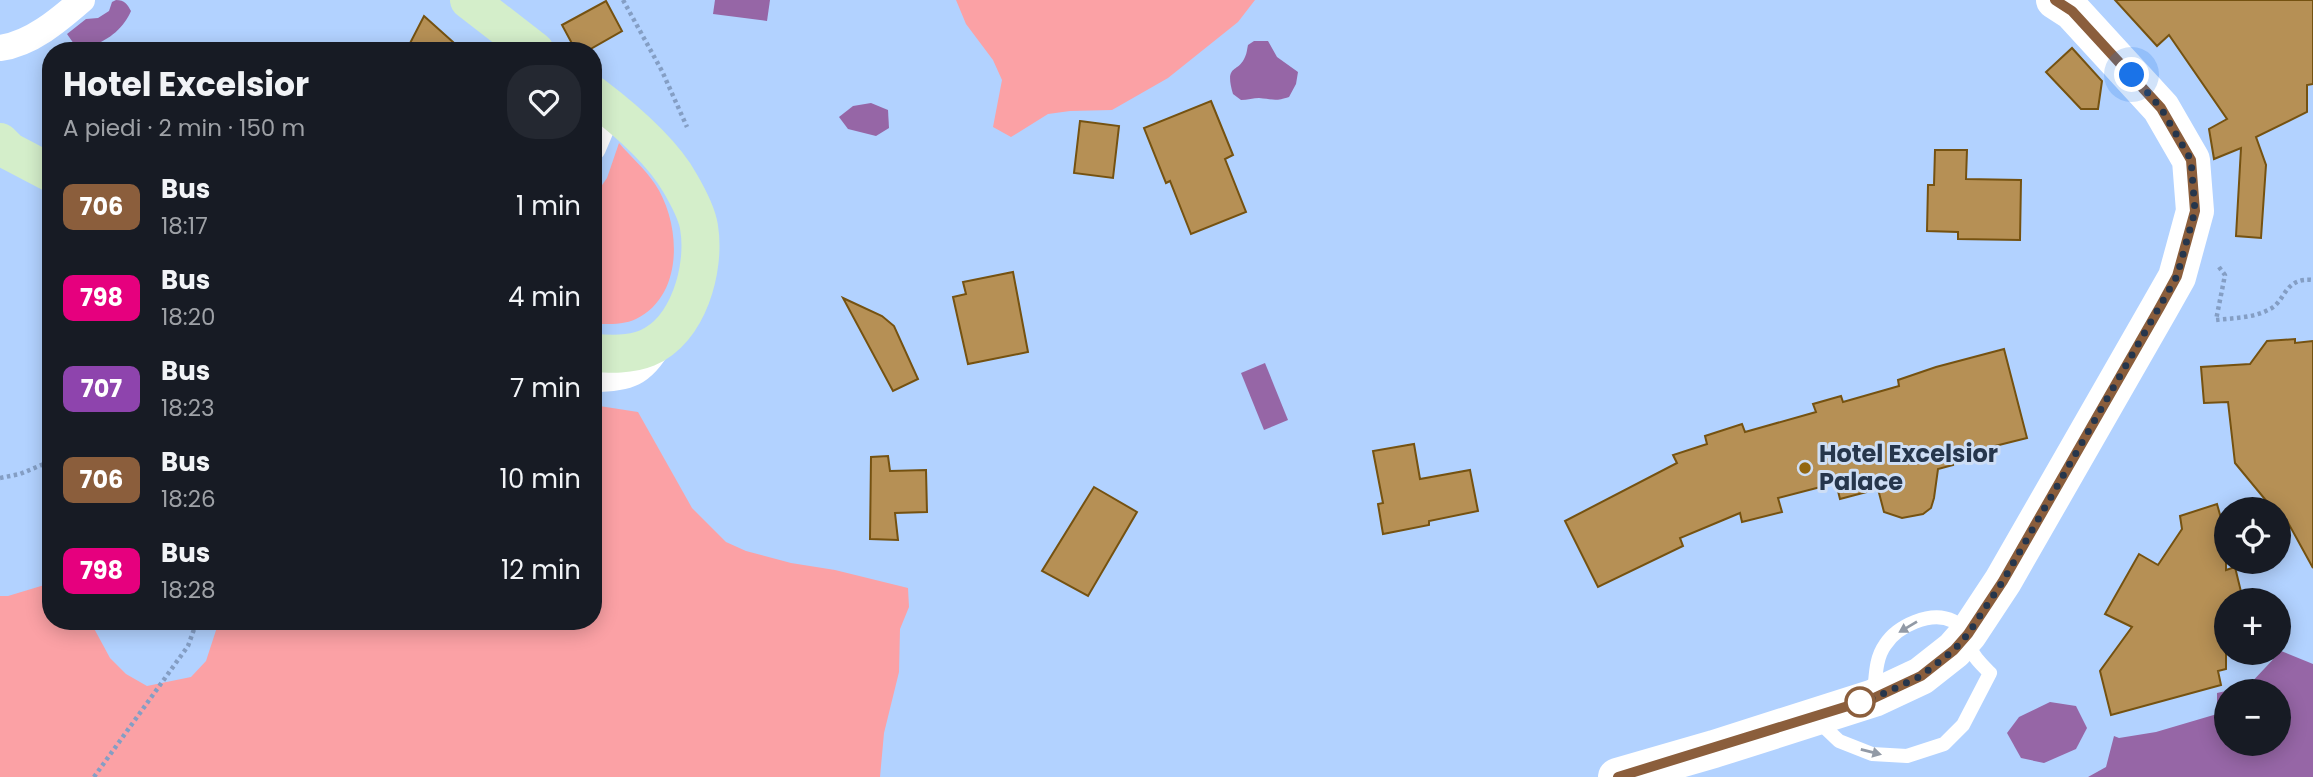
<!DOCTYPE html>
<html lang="it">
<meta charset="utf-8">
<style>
body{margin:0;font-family:Poppins,sans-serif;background:#242831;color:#f1f3f6;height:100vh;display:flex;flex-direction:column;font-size:26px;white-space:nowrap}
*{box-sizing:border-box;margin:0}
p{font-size:23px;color:#9ea1a6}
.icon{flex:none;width:38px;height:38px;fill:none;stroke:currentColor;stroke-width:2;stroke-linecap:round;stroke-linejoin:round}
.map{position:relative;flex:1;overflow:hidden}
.details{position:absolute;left:42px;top:42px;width:560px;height:588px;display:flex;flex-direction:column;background:#171b24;border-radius:28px;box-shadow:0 4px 18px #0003}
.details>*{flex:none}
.badge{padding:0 14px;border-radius:10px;font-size:24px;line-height:46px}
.controls{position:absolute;left:2214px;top:497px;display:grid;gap:14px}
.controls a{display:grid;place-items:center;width:77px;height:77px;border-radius:50%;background:#171b24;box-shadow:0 4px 18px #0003;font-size:35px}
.you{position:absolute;width:35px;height:35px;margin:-18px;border:5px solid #fff;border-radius:50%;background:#1a73e8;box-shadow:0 0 0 10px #1a73e833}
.map>.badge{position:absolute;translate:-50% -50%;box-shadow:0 0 0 4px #fff}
.round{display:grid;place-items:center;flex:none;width:74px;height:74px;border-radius:28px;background:#242831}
.headline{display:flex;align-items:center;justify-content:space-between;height:119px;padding:0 21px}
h1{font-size:33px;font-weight:700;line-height:52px}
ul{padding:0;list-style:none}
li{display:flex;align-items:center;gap:21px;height:91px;padding:0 21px}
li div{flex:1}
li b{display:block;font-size:26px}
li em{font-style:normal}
li .badge{min-width:77px;font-weight:700;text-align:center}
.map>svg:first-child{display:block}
.green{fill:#fba1a5}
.water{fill:#9666a6;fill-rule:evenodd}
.building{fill:#b69055;stroke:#755211;stroke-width:2}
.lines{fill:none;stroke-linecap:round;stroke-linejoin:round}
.path{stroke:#849ec4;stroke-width:4.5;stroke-dasharray:3.5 3.5;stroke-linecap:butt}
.lane{stroke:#fff;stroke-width:14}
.street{stroke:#fff;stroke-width:26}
.secondary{stroke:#fff;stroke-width:38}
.primary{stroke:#d4eeca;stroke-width:38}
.oneway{fill:#929aa6}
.line-casing{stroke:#fff;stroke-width:16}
.line{stroke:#8b5e3c;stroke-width:10}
.walk{stroke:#26364c;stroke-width:7;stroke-dasharray:0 12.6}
.poi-dot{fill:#926611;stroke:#cedef5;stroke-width:2.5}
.stop-dot{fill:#fff;stroke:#8b5e3c;stroke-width:3.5}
.labels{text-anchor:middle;stroke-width:6;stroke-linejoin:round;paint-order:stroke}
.poi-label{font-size:24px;font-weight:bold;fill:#26364c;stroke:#cedef5;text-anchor:start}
</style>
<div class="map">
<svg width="2313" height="777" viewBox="0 0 2313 777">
<rect width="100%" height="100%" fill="#b2d2ff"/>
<g class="green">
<path d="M 956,0 L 1255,0 L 1238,22 L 1168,78 L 1112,110 L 1070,111 L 1048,114 L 1011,137 L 993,127 L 1002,80 L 993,60 L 966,24 Z"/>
<path d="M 619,143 C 630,156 645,169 655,184 C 681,223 685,295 636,319 C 624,325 607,324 593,324 L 593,198 L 607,178 Z"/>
<path d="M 593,405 L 638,412 L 692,508 L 726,542 L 746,551 L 791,563 L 835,570 L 908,588 L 909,607 L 900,629 L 899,672 L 884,733 L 880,777 L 0,777 L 0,596 L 8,596 L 51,583 L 51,621 L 90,621 L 110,658 L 126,674 L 147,686 L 191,677 L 206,661 L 219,621 L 593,621 Z"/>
</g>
<g class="water">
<path d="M 116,0 C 125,0 127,4 131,11 C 125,26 109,41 92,45 C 87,46 80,44 74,44 L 67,34 L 86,19 L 98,18 L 109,11 L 112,2 Z"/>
<path d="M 715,0 L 770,0 L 767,21 L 713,14 Z"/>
<path d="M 1254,41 L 1268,41 L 1277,57 L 1298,72 L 1296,84 L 1289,97 C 1274,102 1273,99 1259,98 C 1254,98 1247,100 1241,100 L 1233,94 C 1224,63 1238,74 1245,57 C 1247,53 1247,49 1248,45 Z"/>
<path d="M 871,103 L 888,110 L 889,128 L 876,136 L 848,129 L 839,117 L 853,106 Z"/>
<path d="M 1265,363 L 1288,420 L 1264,430 L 1241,373 Z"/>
<path d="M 2281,651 L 2313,664 L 2313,777 L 2088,777 L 2106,767 L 2114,736 L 2119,738 L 2156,732 L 2217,714 L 2217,693 L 2248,686 ZM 2278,691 L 2278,744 L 2226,744 L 2226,691 Z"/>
<path d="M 2050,702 L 2076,706 L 2087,728 L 2076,749 L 2044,763 L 2021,758 L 2007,733 L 2019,717 Z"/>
</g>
<g class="building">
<path d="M 2115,0 L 2313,0 L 2313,84 L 2307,85 L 2307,112 L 2256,137 L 2266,165 L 2261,238 L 2236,236 L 2241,148 L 2214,159 L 2209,129 L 2227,119 L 2169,35 L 2157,46 Z"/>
<path d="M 606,1 L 622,31 L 587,51 L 576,51 L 562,25 Z"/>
<path d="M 424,16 L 463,51 L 406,51 Z"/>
<path d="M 2072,48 L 2102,81 L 2098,109 L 2081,109 L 2046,72 Z"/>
<path d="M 1211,101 L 1233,155 L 1225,159 L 1246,212 L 1191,234 L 1170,181 L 1166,183 L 1144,128 Z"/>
<path d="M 1080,121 L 1119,126 L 1113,178 L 1074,173 Z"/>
<path d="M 1935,150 L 1967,150 L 1966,179 L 2021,180 L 2020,240 L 1958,239 L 1958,232 L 1927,231 L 1928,185 L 1934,185 Z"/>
<path d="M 1013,272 L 1028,352 L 968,364 L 953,297 L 966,294 L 963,282 Z"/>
<path d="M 843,298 L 882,316 L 894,326 L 918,379 L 893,391 Z"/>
<path d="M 2295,339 L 2295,343 L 2313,341 L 2313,568 L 2286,519 L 2278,516 L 2278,509 L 2273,509 L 2235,463 L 2228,402 L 2204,403 L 2201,367 L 2250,364 L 2267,341 Z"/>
<path d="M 2004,349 L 2027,438 L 1951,457 L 1953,465 L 1938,469 L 1934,498 L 1931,508 L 1923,514 L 1902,518 L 1884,512 L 1878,489 L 1840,499 L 1836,483 L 1778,498 L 1782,512 L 1742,522 L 1740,513 L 1680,538 L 1683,546 L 1598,587 L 1565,521 L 1677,463 L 1673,455 L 1707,444 L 1705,436 L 1742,424 L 1745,432 L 1816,412 L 1813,404 L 1841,396 L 1843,402 L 1899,386 L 1898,380 L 1936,367 Z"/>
<path d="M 1414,444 L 1420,479 L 1470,470 L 1478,511 L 1429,521 L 1429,525 L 1383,534 L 1378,504 L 1383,503 L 1373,451 Z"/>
<path d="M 888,456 L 890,471 L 926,470 L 927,512 L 895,513 L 898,540 L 870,539 L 871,457 Z"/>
<path d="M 1094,487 L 1137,512 L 1088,596 L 1042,571 Z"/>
<path d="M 2217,504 L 2226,536 L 2226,570 L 2235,567 L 2243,600 L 2226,600 L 2226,669 L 2218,671 L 2221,685 L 2111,715 L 2100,671 L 2132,627 L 2105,614 L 2139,554 L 2158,565 L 2182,529 L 2180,516 Z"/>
</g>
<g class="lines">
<g class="path">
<path d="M 623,0 L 662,71 L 687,127"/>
<path d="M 2219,267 L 2225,275 L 2216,320 C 2234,318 2254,318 2270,309 C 2286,301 2284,277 2313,280"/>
<path d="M 0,478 L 20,474 L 51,461"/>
<path d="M 94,777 L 188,646 L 197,621"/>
</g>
<path class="lane" d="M 1818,721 L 1839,741 L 1872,754 L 1907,756 L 1944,744 L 1963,725 L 1990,673 C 1983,666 1973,657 1970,647 C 1966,636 1965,627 1953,621 C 1931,610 1897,626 1885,645 C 1875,659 1876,677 1874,693"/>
<g class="street">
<path d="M 0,48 C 31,44 59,20 82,0"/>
<path d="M 593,148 L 610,108"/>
<path d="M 593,379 C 628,379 643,374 660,343"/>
</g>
<path class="secondary" d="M 1617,777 L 1714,749 L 1874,698 L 1921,676 L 1954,650 L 1968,634 L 2003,581 L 2160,307 L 2177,277 L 2195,211 L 2191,160 L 2161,108 L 2072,11 L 2055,0"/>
<g class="primary">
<path d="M 469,0 L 535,51"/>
<path d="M 593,95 C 622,117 662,151 680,183 C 687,195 697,214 699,227 C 706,269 688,331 647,348 C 630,355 611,354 593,353"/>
<path d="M 0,142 L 9,151 L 51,173"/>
</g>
</g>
<defs><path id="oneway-solid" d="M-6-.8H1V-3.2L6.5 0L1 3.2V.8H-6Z" transform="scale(1.75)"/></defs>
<g class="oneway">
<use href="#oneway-solid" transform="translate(1908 627) rotate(149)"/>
<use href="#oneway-solid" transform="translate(1871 752) rotate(14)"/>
</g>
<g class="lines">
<defs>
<path id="line" d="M 1618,777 L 1874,698 L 1921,676 L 1954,650 L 1968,634 L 2003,581 L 2160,307 L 2177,276 L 2195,211 L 2191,160 L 2161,108 L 2072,11 L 2055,0"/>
</defs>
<use href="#line" class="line-casing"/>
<use href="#line" class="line"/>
<path class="walk" d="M 1860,702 L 1854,704 L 1874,698 L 1921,676 L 1954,650 L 1968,634 L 2003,581 L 2177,276 L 2195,211 L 2191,160 L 2161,108 L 2132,75"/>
</g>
<circle class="poi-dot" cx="1805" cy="468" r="7"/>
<circle class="stop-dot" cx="1860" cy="702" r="14"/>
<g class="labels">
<g class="poi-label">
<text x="1819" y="462">Hotel Excelsior<tspan x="1819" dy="28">Palace</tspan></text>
</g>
</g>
</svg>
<div class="controls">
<a><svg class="icon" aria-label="locate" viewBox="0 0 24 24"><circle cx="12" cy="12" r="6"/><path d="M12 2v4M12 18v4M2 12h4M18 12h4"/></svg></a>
<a>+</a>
<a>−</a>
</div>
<div class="you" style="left:2132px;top:75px"></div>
<section class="details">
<div class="headline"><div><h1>Hotel Excelsior</h1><p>A piedi · 2 min · 150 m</p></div><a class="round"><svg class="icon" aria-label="heart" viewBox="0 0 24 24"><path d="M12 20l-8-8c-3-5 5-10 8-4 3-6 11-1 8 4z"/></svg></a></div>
<ul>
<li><span class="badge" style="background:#8b5e3c;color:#fff">706</span><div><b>Bus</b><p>18:17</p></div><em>1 min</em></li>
<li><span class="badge" style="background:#e6007e;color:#fff">798</span><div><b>Bus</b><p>18:20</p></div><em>4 min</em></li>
<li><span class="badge" style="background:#8e44ad;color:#fff">707</span><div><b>Bus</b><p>18:23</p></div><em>7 min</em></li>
<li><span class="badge" style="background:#8b5e3c;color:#fff">706</span><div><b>Bus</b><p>18:26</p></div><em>10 min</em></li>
<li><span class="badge" style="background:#e6007e;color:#fff">798</span><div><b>Bus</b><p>18:28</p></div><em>12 min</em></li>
</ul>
</section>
</div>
